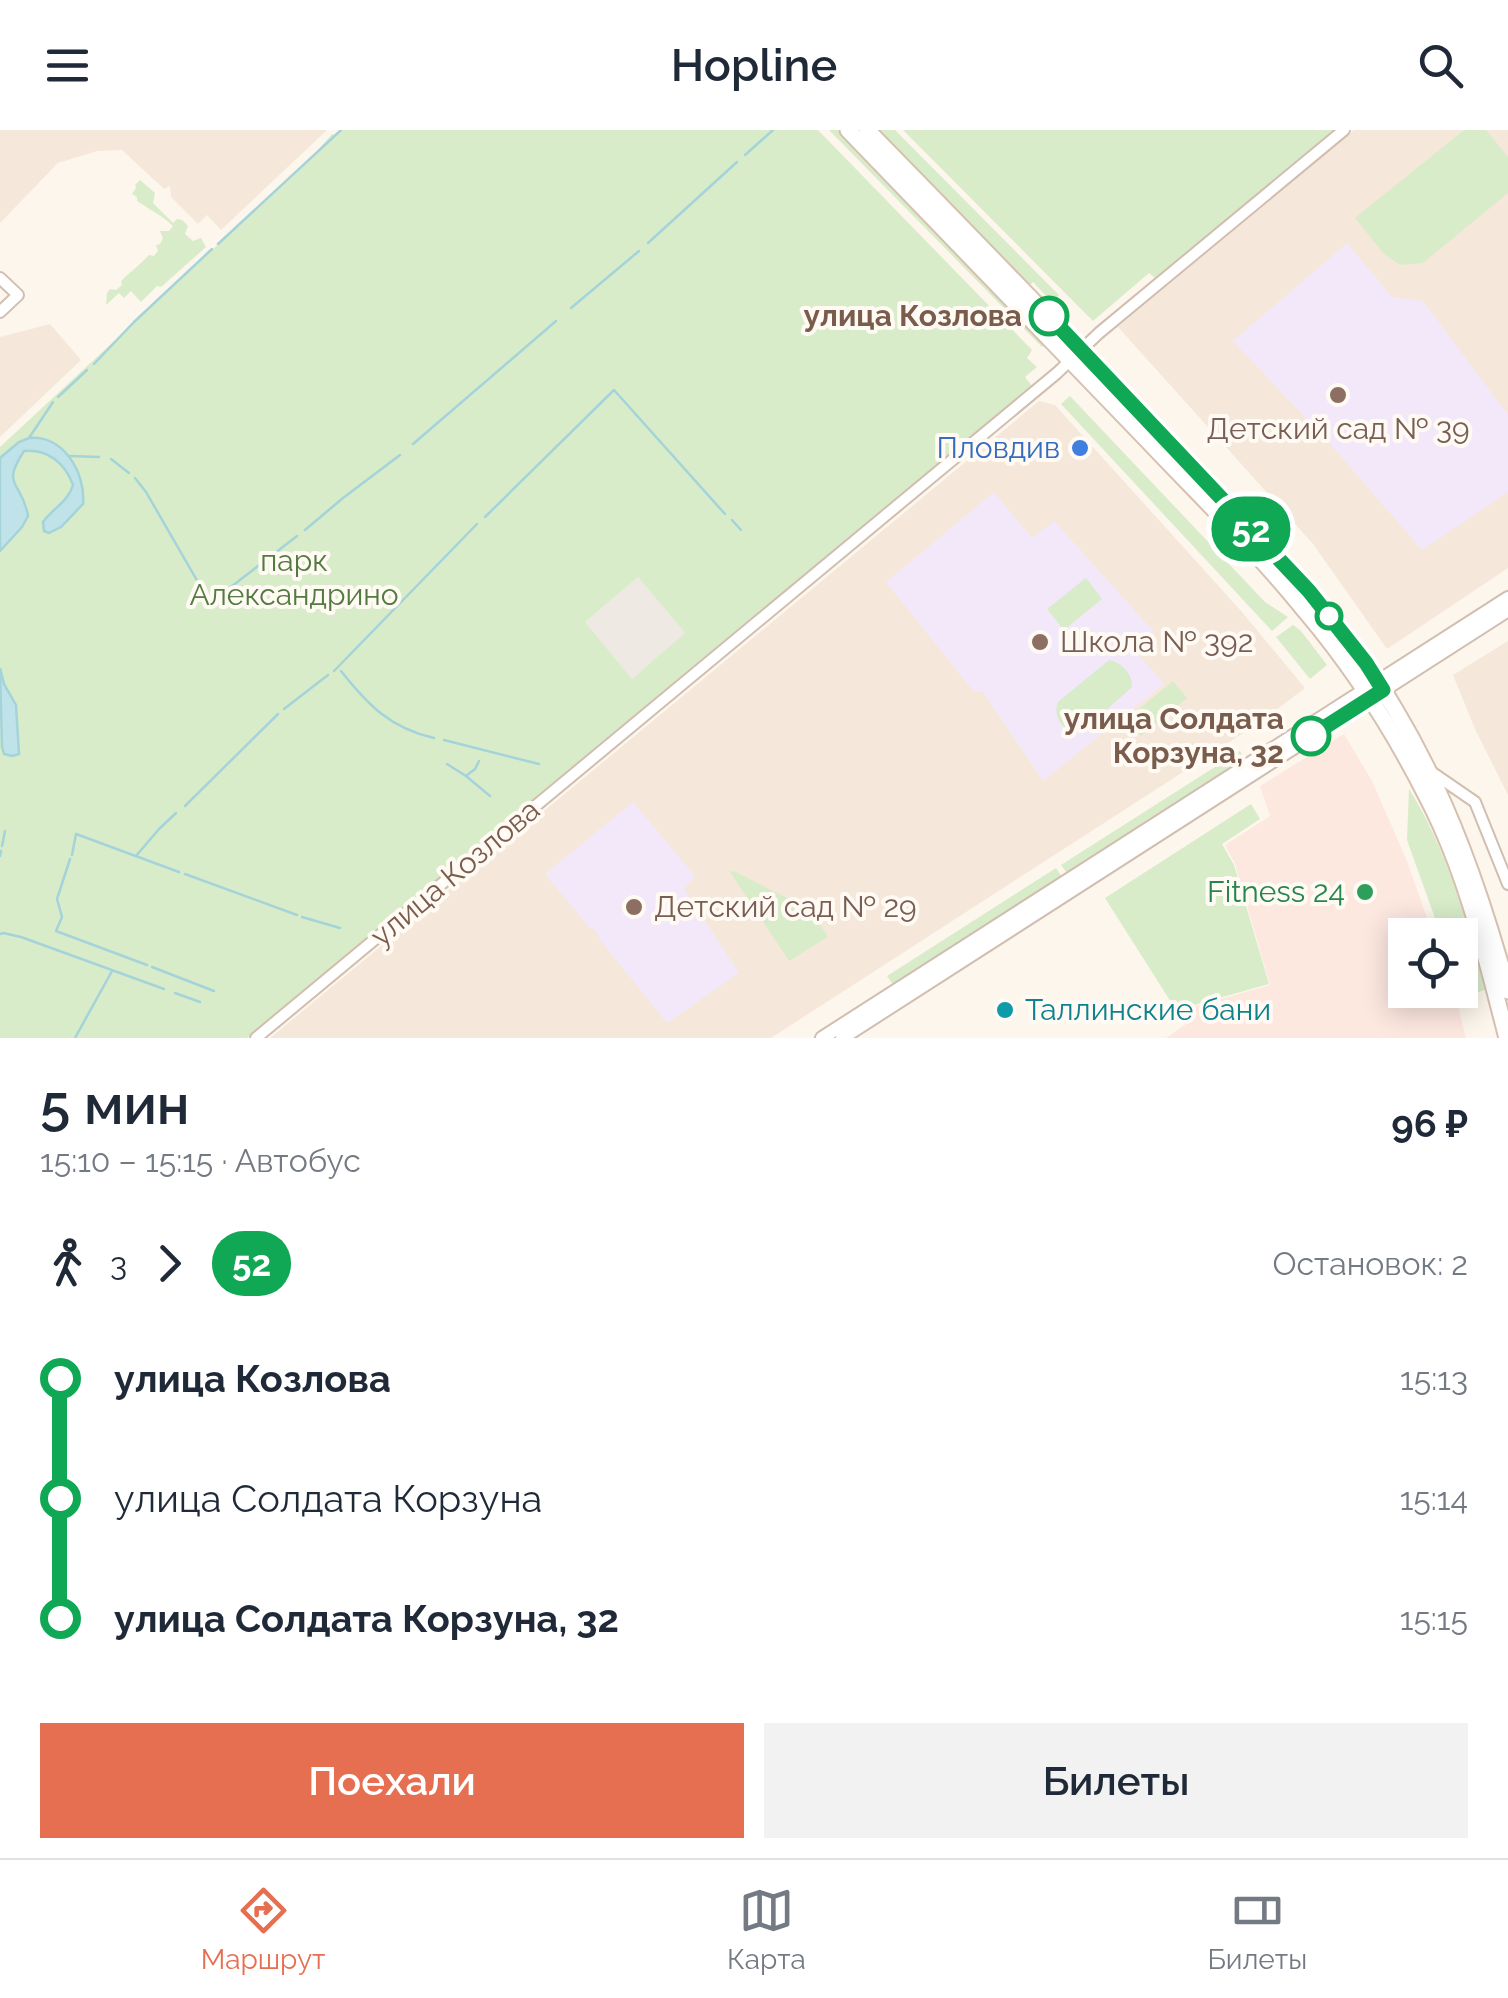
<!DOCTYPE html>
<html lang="ru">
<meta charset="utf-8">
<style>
body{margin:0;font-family:Raleway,sans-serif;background:#f2f2f3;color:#1f2937;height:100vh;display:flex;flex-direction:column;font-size:38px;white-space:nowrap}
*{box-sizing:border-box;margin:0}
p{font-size:32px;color:#747a83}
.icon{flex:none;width:55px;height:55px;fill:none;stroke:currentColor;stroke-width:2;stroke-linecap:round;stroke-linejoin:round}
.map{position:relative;height:908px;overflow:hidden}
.sheet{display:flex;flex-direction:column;background:#fff;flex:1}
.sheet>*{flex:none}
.badge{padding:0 20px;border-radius:32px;font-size:35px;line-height:65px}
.buttons{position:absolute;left:1388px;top:788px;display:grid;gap:20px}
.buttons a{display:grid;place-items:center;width:90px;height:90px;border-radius:0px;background:#fff;box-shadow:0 5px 25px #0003;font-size:50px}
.map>.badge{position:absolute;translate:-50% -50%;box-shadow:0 0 0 5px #fff}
.legs{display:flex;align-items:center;gap:15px;height:110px;padding:0 40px;font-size:32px}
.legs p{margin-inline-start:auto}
.summary{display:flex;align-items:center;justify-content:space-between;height:170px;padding:0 40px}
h1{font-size:55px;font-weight:600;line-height:75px}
.primary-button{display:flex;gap:20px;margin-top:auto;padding:20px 40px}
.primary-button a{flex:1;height:115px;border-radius:0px;background:#e76f51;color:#fff;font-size:40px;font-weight:600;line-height:115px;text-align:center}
.primary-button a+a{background:#f2f2f3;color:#1f2937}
ul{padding:0 40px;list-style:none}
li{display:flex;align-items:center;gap:35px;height:120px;font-size:38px}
li i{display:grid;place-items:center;width:15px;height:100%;margin:0 12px;background:currentColor}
li i::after{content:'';width:25px;height:25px;margin:-12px;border:8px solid;border-radius:50%;background:#fff}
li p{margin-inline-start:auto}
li:first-child i{background:linear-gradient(#0000 50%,currentColor 0)}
li:last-child i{background:linear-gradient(currentColor 50%,#0000 0)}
header{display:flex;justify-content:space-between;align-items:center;height:130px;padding:0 40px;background:#fff;font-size:45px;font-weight:600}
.dock{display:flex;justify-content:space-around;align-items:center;height:140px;border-top:2px solid #e0e1e3;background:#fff;font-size:28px;color:#747a83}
.dock a{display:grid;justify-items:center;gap:5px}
.dock .on{color:#e76f51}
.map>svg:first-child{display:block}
.residential{fill:#f5e8da}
.commercial{fill:#fde8e0}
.industrial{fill:#efe9e4}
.education{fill:#f3e8fa}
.green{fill:#d8ecc9;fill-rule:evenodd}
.water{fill:#bfe3e8;stroke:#a5d3da;stroke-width:2.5}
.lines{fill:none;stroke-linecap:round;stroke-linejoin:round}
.stream{stroke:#a5d3da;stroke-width:2.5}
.minor-casing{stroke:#d1beb0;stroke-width:14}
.tertiary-casing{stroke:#d1beb0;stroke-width:16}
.secondary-casing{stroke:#d6c0b0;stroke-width:19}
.minor{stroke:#fff;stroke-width:10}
.tertiary{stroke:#fff;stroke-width:12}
.secondary{stroke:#fff;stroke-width:15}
.line-1-casing{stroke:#fff;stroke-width:22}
.line-1{stroke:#10a855;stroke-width:15}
.stop-1-dot{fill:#fff;stroke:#10a855;stroke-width:5}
.education-dot{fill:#8d6e63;stroke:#fffaf3;stroke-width:4}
.shop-dot{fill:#3f7fe0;stroke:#fffaf3;stroke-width:4}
.leisure-dot{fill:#2e9e5b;stroke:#fffaf3;stroke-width:4}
.culture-dot{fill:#0f9aa8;stroke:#fffaf3;stroke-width:4}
.labels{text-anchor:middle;stroke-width:8;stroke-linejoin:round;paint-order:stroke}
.stop-label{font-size:30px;font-weight:bold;fill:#7a5c4d;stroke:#fffaf3;text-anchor:end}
.education-label{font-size:30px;fill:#785e54;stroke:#fffaf3;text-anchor:start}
.shop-label{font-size:30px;fill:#366cbe;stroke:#fffaf3;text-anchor:end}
.park-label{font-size:30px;fill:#537a41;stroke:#fffaf3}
.street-label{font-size:30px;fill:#7a5c4d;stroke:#fffaf3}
.leisure-label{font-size:30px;fill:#27864d;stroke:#fffaf3;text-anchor:end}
.culture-label{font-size:30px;fill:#0d838f;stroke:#fffaf3;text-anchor:start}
</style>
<header><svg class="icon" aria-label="menu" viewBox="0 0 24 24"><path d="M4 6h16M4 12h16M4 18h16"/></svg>Hopline<svg class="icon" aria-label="search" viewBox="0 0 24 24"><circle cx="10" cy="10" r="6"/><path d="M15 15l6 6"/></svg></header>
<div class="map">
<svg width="1508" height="908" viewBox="0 0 1508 908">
<rect width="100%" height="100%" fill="#fdf6ec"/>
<g class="residential">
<path d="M 0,0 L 327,0 L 221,100 L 207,85 L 198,94 L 171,67 L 170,56 L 164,59 L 122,20 L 97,21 L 58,33 L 0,93 Z"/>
<path d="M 1354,0 L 1508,0 L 1508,438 L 1387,519 L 1313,414 L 1118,197 Z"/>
<path d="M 50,194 L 81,230 L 0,307 L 0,207 Z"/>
<path d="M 1039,271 L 1055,275 L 1242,482 L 1305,558 L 1262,591 L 771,908 L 270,908 Z"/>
<path d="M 1508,511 L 1508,665 L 1475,599 L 1453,545 Z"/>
</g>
<path class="commercial" d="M 1344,604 L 1372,651 L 1407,731 L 1433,805 L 1405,805 L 1405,860 L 1454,860 L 1466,908 L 1166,908 L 1189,892 L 1188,878 L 1270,855 L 1235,734 L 1225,715 L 1270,686 L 1260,656 Z"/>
<path class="industrial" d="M 638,447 L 686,504 L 632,549 L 584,492 Z"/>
<g class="education">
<path d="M 1347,113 L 1392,167 L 1423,171 L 1508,285 L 1508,362 L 1422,420 L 1332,316 L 1233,211 Z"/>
<path d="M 994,362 L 1032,408 L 1054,391 L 1155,503 L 1136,522 L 1164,554 L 1043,651 L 983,562 L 974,562 L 886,452 Z"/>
<path d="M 633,672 L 695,746 L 684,759 L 739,843 L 667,893 L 600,810 L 597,802 L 588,796 L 545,744 Z"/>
</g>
<g class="green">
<path d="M 340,0 L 818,0 L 1032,220 L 1027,228 L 1037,237 L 1025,247 L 1032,256 L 247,908 L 0,908 L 0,317 L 311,28 L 332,4 L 334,5 ZM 638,447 L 685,503 L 632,549 L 585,492 Z"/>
<path d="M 829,0 L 840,0 L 1047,212 L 1042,217 Z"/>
<path d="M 877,0 L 895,0 L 1059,165 L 1052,172 L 1033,152 L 1030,155 Z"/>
<path d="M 903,0 L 1334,0 L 1156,149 L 1149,143 L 1093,191 Z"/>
<path d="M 1464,0 L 1486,0 L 1508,27 L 1508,63 L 1423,133 L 1400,135 L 1384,124 L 1355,88 Z"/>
<path d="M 140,50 L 155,63 L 153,73 L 173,93 L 177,89 L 182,90 L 188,96 L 185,104 L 193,111 L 201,108 L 206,117 L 161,157 L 157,156 L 141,172 L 131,161 L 124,168 L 119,163 L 106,175 L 107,163 L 110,159 L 116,160 L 122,155 L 121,151 C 130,142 140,135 149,125 L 154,126 L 158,121 L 156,115 L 160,114 L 163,108 L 160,101 L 169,101 L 173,96 C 163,86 150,80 137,71 L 137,67 L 132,64 L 136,58 L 135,55 Z"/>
<path d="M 1070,266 L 1265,472 L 1288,487 L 1272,501 L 1061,274 Z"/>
<path d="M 1086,448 L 1102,469 L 1064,500 L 1047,479 Z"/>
<path d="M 1293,495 L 1301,501 L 1327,535 L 1310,549 L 1276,507 Z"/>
<path d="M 1109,530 C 1121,532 1133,544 1132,557 L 1084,600 C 1067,607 1051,588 1058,572 Z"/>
<path d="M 1173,551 L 1187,568 L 1141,606 L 1127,589 Z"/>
<path d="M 1240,621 L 1244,629 L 1067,743 L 1061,735 Z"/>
<path d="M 1409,659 C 1447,719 1467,792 1485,860 L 1459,868 L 1457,860 L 1460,860 L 1460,805 L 1441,805 L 1407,710 Z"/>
<path d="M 1251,674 L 1260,689 L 1222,714 L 1234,735 L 1269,854 L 1176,880 L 1105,768 Z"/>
<path d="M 1056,738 L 1062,747 L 893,855 L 887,846 Z"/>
<path d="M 734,741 L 811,780 L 828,807 L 789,831 L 730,742 Z"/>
</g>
<g class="water">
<path d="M 29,308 C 63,304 86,343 83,374 L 61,397 L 49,403 L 44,401 L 43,392 C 53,378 68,372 73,355 C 65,333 48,319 24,321 C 0,358 22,350 28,386 L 22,397 L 0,421 L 0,328 L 19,312 Z"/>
<path d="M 0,538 L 4,554 L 16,575 L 19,624 L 12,626 L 4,624 L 2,617 Z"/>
</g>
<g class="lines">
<g class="stream">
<path d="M 745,25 L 773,0"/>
<path d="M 648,113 L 737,32"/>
<path d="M 218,114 L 341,0"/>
<path d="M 571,178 L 639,121"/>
<path d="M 94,234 L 134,192 L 212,119"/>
<path d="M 58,267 L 87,240"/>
<path d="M 29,308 L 53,272"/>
<path d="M 413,314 L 556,191"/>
<path d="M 70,326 L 99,327"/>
<path d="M 111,329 L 129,343"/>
<path d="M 135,348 L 146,362 L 210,473 L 297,406"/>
<path d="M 485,387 L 614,260 L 725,384"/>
<path d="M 732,390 L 741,400"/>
<path d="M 305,400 L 343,368 L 400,325"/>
<path d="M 334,541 L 477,394"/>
<path d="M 341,541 C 368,575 390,598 434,608"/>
<path d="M 284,579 L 328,545"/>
<path d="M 444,610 L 539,634"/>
<path d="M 479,631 L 475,639 L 466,646 L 490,666"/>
<path d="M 447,634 L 466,646"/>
<path d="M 185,676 L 278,584"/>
<path d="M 2,716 L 5,701"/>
<path d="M 72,725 L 76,704 L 179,742"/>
<path d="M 0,726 L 1,721"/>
<path d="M 136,726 L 159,699 L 176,683"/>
<path d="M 70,729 L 57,769 L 62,787 L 56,801 L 147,835"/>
<path d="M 185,744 L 297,785"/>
<path d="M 302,787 L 340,798"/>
<path d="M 0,804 L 3,803 L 21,807 L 164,859"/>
<path d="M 152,837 L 214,861"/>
<path d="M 175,863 L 200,872"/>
<path d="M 75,908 L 112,841"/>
</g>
<defs>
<g id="minor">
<path d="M 0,148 L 18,165 L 0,182"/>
<path d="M 1430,641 L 1475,672 L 1508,754"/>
<path d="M 256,908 L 1057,243 L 1099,203 L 1344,0"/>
</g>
<g id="tertiary">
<path d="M 822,908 L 1508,468"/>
<path d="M 842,908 L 1508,480"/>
</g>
<g id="secondary">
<path d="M 848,0 C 948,103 1048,206 1147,310 C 1200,366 1257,421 1306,482 C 1354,539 1396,605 1429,671 C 1467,745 1486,828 1507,908"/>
<path d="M 867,0 C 971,106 1074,213 1177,321 C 1255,403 1338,482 1396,581 C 1448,668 1481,763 1508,861"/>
</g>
</defs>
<use href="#minor" class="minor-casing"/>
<use href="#tertiary" class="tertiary-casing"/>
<use href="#secondary" class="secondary-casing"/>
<use href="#minor" class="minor"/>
<use href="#tertiary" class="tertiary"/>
<use href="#secondary" class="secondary"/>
</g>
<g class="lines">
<defs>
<path id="line-1" d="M 1049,186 L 1309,461 L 1366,533 L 1383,560 L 1311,606"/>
</defs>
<use href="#line-1" class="line-1-casing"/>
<use href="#line-1" class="line-1"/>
</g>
<g class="stop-1-dot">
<circle cx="1049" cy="186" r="18"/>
<circle cx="1329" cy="486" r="12"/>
<circle cx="1311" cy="606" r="18"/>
</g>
<g class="education-dot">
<circle cx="1338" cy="265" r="10"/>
<circle cx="1040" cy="512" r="10"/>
<circle cx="634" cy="777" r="10"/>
</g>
<circle class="shop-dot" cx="1080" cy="318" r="10"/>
<circle class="leisure-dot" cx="1365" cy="762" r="10"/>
<circle class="culture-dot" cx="1005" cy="880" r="10"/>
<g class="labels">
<g class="stop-label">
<text x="1022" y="196">улица Козлова</text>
<text x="1284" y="599">улица Солдата<tspan x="1284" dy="34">Корзуна, 32</tspan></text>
</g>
<g class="education-label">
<text x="1338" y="309" text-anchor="middle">Детский сад № 39</text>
<text x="1060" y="522">Школа № 392</text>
<text x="654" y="787">Детский сад № 29</text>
</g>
<g class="shop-label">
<text x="1060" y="328">Пловдив</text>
</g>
<g class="park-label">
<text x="294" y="441">парк<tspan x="294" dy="34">Александрино</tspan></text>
</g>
<g class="street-label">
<text transform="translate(455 743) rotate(-40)" y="10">улица Козлова</text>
</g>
<g class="leisure-label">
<text x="1345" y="772">Fitness 24</text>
</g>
<g class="culture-label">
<text x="1025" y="890">Таллинские бани</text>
</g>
</g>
</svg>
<div class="buttons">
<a><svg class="icon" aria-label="locate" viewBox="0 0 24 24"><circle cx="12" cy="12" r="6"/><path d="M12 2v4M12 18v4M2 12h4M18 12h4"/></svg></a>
</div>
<b class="badge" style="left:1251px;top:399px;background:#10a855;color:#fff">52</b>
</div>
<section class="sheet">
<div class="summary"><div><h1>5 мин</h1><p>15:10 – 15:15 · Автобус</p></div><b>96 ₽</b></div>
<div class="legs"><svg class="icon" aria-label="walk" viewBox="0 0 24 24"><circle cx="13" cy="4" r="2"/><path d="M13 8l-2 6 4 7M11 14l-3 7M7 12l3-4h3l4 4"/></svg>3<svg class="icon" aria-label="forward" viewBox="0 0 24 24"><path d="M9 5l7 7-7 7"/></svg><b class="badge" style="background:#10a855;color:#fff">52</b><p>Остановок: 2</p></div>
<ul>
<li><i style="color:#10a855"></i><b>улица Козлова</b><p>15:13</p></li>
<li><i style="color:#10a855"></i><span>улица Солдата Корзуна</span><p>15:14</p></li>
<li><i style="color:#10a855"></i><b>улица Солдата Корзуна, 32</b><p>15:15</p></li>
</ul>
<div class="primary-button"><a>Поехали</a><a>Билеты</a></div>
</section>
<nav class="dock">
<a class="on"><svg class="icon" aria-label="directions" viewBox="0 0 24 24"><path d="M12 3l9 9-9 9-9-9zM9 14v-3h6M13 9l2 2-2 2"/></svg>Маршрут</a>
<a><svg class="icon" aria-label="map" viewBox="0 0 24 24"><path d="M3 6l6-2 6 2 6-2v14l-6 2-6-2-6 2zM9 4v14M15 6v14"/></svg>Карта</a>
<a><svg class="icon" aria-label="tickets" viewBox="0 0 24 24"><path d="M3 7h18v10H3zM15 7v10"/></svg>Билеты</a>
</nav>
